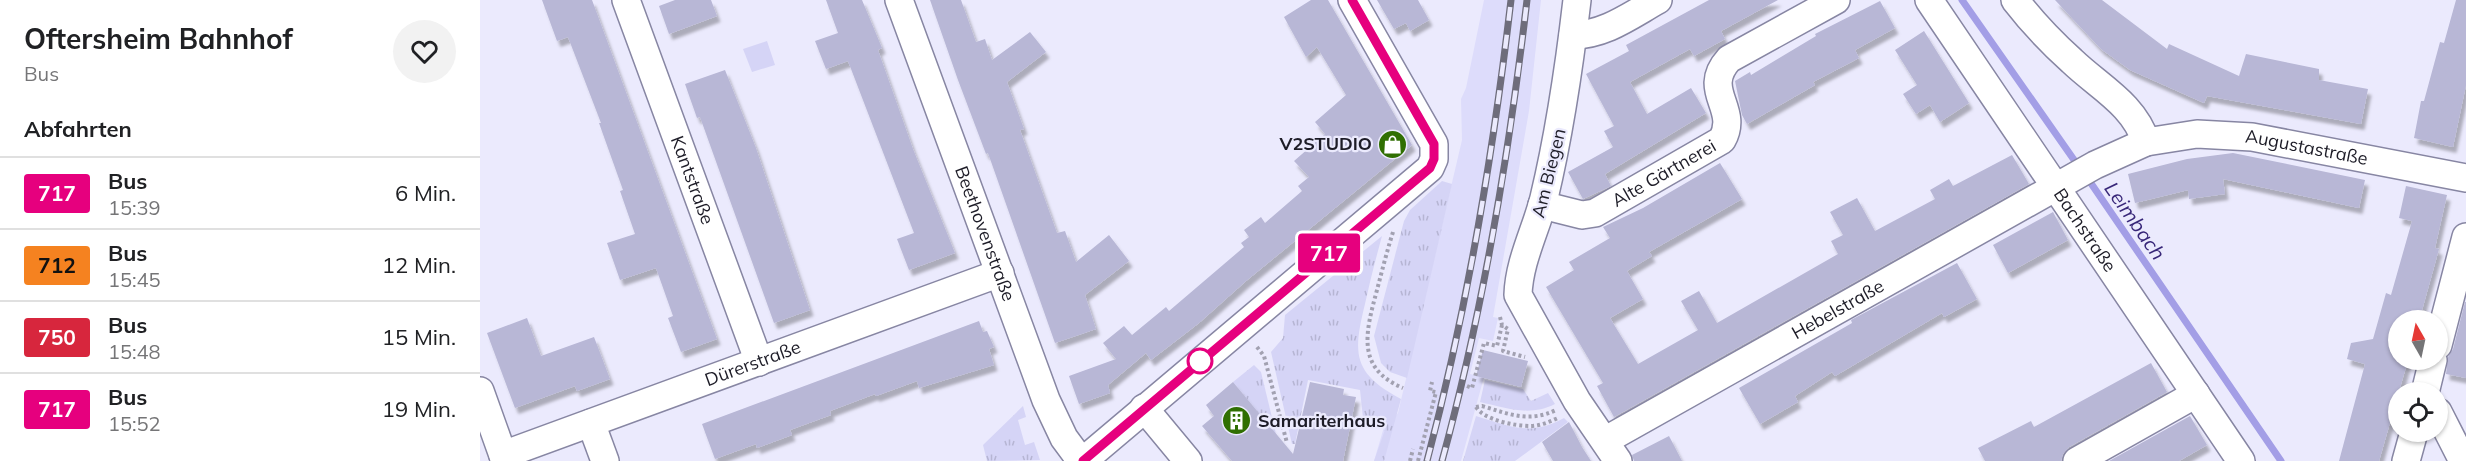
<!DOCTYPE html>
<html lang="de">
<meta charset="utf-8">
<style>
body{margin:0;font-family:Mulish,sans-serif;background:#f2f2f2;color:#202124;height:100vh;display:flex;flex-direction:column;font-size:22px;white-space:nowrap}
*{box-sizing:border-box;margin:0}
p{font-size:20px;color:#757577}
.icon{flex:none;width:33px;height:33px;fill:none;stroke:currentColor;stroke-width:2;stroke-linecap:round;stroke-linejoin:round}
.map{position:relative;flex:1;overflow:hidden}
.panel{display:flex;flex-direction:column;background:#fff;width:480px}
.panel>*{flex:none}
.badge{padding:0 12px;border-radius:4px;font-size:21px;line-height:39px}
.needle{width:39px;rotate:351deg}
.controls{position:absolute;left:1908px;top:310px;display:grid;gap:12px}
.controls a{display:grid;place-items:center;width:60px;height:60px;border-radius:50%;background:#fff;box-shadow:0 2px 4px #0004;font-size:30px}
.map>.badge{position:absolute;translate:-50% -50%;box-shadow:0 0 0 3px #fff}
h2{padding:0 24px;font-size:22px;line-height:54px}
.round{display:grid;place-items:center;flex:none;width:63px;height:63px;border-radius:32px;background:#f2f2f2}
.headline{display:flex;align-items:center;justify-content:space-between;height:102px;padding:0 24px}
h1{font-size:28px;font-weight:700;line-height:45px}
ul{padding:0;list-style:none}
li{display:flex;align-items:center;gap:18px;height:72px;padding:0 24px;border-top:2px solid #e0e0e0}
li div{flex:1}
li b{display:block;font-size:22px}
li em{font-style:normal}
li .badge{min-width:66px;font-weight:700;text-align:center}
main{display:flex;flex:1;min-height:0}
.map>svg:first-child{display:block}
.built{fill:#dddcfb}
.grass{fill:url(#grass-tufts)}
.pitch{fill:#d5d4f6}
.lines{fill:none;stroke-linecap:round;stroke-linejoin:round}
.stream{stroke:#a39ee6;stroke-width:7}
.building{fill:#b8b7d6;filter:url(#shadow)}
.minor-casing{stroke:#8786a3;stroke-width:30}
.path{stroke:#a2a1b1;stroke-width:4;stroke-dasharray:3 3;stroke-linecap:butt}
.minor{stroke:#fff;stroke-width:27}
.rail-casing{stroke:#6e6d7b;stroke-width:7}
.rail{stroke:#ebeafd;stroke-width:4.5;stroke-dasharray:14;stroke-linecap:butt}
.line-casing{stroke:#fff;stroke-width:14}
.line{stroke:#e6007e;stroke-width:9}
.stop-dot{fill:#fff;stroke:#e6007e;stroke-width:3}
.labels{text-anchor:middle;stroke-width:4.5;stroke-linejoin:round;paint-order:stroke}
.poi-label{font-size:18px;font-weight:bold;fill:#1d1c27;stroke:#ebeafd;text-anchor:end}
.street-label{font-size:18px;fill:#1d1c27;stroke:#ebeafd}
.water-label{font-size:20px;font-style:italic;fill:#382779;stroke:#ebeafd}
</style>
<main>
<section class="panel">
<div class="headline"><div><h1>Oftersheim Bahnhof</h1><p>Bus</p></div><a class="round"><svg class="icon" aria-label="heart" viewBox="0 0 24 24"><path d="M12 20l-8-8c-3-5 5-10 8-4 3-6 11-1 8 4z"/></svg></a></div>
<h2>Abfahrten</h2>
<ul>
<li><span class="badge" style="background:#e6007e;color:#fff">717</span><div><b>Bus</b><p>15:39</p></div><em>6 Min.</em></li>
<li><span class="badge" style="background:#f58220;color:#111">712</span><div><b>Bus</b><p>15:45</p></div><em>12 Min.</em></li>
<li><span class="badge" style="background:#d7263d;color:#fff">750</span><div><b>Bus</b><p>15:48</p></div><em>15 Min.</em></li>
<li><span class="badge" style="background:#e6007e;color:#fff">717</span><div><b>Bus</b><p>15:52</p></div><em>19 Min.</em></li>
</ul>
</section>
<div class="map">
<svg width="1986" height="461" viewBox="0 0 1986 461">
<defs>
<pattern id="grass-tufts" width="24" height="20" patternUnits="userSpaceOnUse" patternTransform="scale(1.5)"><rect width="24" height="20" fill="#d5d4f6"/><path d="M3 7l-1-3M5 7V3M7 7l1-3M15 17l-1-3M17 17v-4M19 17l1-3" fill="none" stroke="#b6b5d3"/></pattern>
<filter id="shadow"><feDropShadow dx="3.5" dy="6" stdDeviation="1.5" flood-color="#0004"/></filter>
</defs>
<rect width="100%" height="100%" fill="#ebeafd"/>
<path class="built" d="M 1004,0 L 1061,0 L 1049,111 L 1013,317 L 1018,318 L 1013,341 L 999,338 L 990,374 L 1004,377 L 981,461 L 894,461 L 904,427 L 918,413 L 982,140 L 981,99 L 986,88 Z"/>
<g class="grass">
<path d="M 962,181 L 972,184 L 927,378 L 910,372 L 901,363 L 894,336 L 924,221 L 930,210 Z"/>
<path d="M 902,236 C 896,258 890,281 885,304 C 873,353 872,373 921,399 L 904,461 L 894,461 L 907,424 L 883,418 L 880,390 L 828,380 L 815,444 L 812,444 L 791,352 L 803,338 L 805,315 Z"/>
<path d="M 774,365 L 781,372 L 796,434 L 753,382 Z"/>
<path d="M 1005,380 L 1043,389 L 1051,401 L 1068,393 L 1075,404 C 1050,417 1026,408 1000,402 Z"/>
<path d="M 543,406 L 546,417 L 538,420 L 545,445 L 554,442 L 560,460 L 507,461 L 503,445 Z"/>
<path d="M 996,416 C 1029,426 1051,437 1084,418 L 1088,422 L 1035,461 L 983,461 Z"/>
</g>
<path class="pitch" d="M 287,41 L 295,65 L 272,72 L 263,49 Z"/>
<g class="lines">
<g class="stream">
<path d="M 1482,0 L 1599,167"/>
<path d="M 1606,176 L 1801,461"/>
</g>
</g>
<g class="building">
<path d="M 62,0 L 112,0 L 237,339 L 201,352 L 188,318 L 193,316 L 176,268 L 140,280 L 127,243 L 155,234 L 140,191 L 143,190 L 119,123 L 121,123 L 88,37 L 77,41 Z"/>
<path d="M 195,0 L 231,0 L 237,16 L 189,34 L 179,6 Z"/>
<path d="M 346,0 L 382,0 L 402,48 L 398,50 L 433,149 L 475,253 L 429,270 L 417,239 L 434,233 L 368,61 L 346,69 L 335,41 L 358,33 Z"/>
<path d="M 450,0 L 481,0 L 496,42 L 505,39 L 512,60 L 550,32 L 566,52 L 527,82 L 544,129 L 540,130 L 577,233 L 585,231 L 596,262 L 629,235 L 649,261 L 605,295 L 616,329 L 575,343 L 508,153 L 506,154 L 478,80 Z"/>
<path d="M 831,0 L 848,0 L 932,145 L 766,281 L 719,323 L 671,360 L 666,353 L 628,385 L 630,393 L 599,404 L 589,376 L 636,359 L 623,343 L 644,326 L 652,335 L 686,307 L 689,311 L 764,247 L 761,243 L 769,237 L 764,230 L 781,217 L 785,223 L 822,191 L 818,186 L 829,177 L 814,161 L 845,134 L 835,122 L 866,95 L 837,47 L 826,57 L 804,17 Z"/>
<path d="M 897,0 L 938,0 L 949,20 L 930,31 L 926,23 L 914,29 Z"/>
<path d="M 1229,0 L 1298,0 L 1241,31 L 1245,39 L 1214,56 L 1210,49 L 1150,82 L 1167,114 L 1211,88 L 1226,113 L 1125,174 L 1131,186 L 1103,199 L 1088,172 L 1133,147 L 1124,131 L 1134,126 L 1106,74 L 1149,51 L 1146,45 Z"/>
<path d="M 1575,0 L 1622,0 L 1687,49 L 1689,44 L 1759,76 L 1766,54 L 1839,69 L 1839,80 L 1888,89 L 1881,124 L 1727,96 L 1724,103 L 1650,70 L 1621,49 Z"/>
<path d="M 1976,0 L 1986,0 L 1986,85 L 1973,147 L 1934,138 L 1941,101 L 1944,101 L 1960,42 L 1964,43 Z"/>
<path d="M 1400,1 L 1415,28 L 1375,50 L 1379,58 L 1333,82 L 1335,85 L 1267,124 L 1262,115 L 1255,81 L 1270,72 L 1271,75 L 1336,36 L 1335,34 Z"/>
<path d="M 1444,31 L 1489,103 L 1460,122 L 1450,105 L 1436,114 L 1423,94 L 1437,85 L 1415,50 Z"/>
<path d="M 245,70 L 276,148 L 330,310 L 294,323 L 220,117 L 217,118 L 205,84 Z"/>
<path d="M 1753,153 L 1885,180 L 1879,208 L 1743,179 L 1745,194 L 1709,199 L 1708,190 L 1655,203 L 1648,174 L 1707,159 Z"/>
<path d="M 1532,155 L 1549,184 L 1134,417 L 1117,386 L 1123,383 L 1066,287 L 1094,270 L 1089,262 L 1130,238 L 1123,227 L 1163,208 L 1240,163 L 1262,199 L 1169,252 L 1172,256 L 1147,271 L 1163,299 L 1130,318 L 1158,364 L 1218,330 L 1201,301 L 1219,291 L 1237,323 L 1358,254 L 1351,241 L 1363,235 L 1350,212 L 1377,198 L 1395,231 L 1455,199 L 1450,190 L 1469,179 L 1473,186 Z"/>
<path d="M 1926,186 L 1967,195 L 1955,248 L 1959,249 L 1939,321 L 1918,321 L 1918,360 L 1928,360 L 1899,461 L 1859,461 L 1885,364 L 1867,359 L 1871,343 L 1893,339 L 1906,293 L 1911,295 L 1932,221 L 1919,218 Z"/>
<path d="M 1573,212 L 1588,240 L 1528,273 L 1513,245 Z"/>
<path d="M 1477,263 L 1497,299 L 1464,317 L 1462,313 L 1355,376 L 1352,372 L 1315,396 L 1318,402 L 1280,424 L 1259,388 L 1372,323 L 1371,320 Z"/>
<path d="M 1985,302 L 1986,302 L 1986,378 L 1966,374 L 1968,357 L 1973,349 Z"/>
<path d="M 47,318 L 61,356 L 114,337 L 130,379 L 97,391 L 95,386 L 35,408 L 7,333 Z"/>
<path d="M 499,321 L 503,332 L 507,331 L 514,347 L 509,349 L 514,365 L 439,388 L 437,381 L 396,396 L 395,394 L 350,411 L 351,415 L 310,430 L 312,435 L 277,448 L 276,444 L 235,459 L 222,424 Z"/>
<path d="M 1003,350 L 1048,361 L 1041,387 L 996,376 Z"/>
<path d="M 1671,363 L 1687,392 L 1589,447 L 1583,454 L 1581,461 L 1505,461 L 1498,448 L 1551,421 L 1554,427 Z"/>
<path d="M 753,382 L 813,454 L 830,382 L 864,389 L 863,395 L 876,397 L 863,461 L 752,461 L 722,426 L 734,416 L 726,405 Z"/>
<path d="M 1710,416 L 1727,445 L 1699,461 L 1629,461 Z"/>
<path d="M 1089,422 L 1102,447 L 1111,461 L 1073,461 L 1062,442 Z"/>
<path d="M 1189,436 L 1202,461 L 1154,461 L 1152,455 Z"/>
</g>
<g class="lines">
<defs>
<g id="minor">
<path id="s1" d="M 146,0 L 279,362"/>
<path id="s2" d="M 419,0 L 566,400 L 584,438 L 601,461"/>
<path d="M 1097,0 C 1089,69 1080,131 1064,198 C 1056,230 1039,261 1038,295 L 1097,401 L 1138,461"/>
<path id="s3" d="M 1449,0 L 1761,461"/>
<path id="s4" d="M 1535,0 C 1552,22 1572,43 1592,61 C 1619,87 1654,104 1666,142 L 1717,134 L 1772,137 L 1986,178"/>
<path d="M 1093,35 C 1125,35 1151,15 1178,0"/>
<path id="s5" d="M 1062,205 L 1102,215 L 1115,213 L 1242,140 C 1260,108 1220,91 1249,59 L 1356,0"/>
<path d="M 1958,345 L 1986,237"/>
<path d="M 0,391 L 25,461"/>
<path d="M 1945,393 L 1953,360"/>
<path d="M 664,408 L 708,461"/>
<path d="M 1958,412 L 1983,461"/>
<path d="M 111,423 L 125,461"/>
<path id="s6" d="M 1126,440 L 1615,165 L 1666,142"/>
<path id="s7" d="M 23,455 L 520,273"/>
<path d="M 603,461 L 950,168 L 954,159 L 954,144 L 872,0"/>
<path d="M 1597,461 L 1716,394"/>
<path d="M 1926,461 L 1934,432"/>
</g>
</defs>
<use href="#minor" class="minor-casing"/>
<g class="path">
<path d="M 913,232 C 907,251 902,271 897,290 C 886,331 875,368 923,388"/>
<path d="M 1020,317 L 1022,325 L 1028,329 L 1023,351 L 1045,357"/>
<path d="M 777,347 L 784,356 L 807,443"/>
<path d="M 987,386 L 992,388 L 1004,343 L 1017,346 L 1022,325"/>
<path d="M 996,407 C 1004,420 1035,426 1050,426 C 1060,426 1069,422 1078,418"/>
<path d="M 996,407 L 1002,406 C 1029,414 1049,423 1076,410"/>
<path d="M 930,461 L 933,449"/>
<path d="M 938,461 L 956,392 L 950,391 L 952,382"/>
</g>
<use href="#minor" class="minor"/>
<defs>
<g id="rail">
<path d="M 947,461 C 987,310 1013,155 1031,0"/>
<path d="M 962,461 C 1003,311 1029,155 1047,0"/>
</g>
</defs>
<use href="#rail" class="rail-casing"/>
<use href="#rail" class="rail"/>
</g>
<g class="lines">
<defs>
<path id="line" d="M 603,461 L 950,168 L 954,159 L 954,144 L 872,0"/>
</defs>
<use href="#line" class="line-casing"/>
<use href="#line" class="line"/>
</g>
<defs>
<symbol id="shop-disc" viewBox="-11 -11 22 22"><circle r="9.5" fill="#306f02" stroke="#ebeafd"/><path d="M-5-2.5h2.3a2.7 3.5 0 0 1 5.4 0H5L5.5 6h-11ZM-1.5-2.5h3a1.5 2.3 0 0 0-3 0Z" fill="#fff"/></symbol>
<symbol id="building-disc" viewBox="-11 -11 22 22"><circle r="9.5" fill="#306f02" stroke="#ebeafd"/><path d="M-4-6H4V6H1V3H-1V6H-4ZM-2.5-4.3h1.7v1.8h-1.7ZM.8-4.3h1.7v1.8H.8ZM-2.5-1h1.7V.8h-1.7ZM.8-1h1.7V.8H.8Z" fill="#fff"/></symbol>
</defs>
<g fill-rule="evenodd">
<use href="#shop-disc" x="896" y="128" width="33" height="33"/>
<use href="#building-disc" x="740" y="404" width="33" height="33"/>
</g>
<circle class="stop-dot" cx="720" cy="361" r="12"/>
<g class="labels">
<g class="poi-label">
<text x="892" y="150">V2STUDIO</text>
<text x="778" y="427" text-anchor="start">Samariterhaus</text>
</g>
<g class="street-label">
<text dy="6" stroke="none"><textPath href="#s4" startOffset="357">Augustastraße</textPath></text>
<text transform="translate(1069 173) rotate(-76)" y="6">Am Biegen</text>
<text dy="6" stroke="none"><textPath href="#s5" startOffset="134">Alte Gärtnerei</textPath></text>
<text dy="6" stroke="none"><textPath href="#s1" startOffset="192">Kantstraße</textPath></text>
<text dy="6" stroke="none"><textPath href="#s3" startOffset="278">Bachstraße</textPath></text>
<text dy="6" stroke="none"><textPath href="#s2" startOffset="249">Beethovenstraße</textPath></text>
<text dy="6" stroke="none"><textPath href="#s6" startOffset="266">Hebelstraße</textPath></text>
<text dy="6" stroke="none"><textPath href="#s7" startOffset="266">Dürerstraße</textPath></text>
</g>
<g class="water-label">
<text transform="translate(1655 221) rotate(55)" y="7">Leimbach</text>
</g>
</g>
</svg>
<div class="controls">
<a><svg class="needle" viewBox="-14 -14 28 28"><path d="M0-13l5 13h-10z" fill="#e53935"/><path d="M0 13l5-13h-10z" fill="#757577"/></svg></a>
<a><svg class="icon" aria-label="locate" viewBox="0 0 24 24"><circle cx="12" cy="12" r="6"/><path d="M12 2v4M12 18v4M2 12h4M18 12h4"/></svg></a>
</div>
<b class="badge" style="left:849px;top:253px;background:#e6007e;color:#fff">717</b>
</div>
</main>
